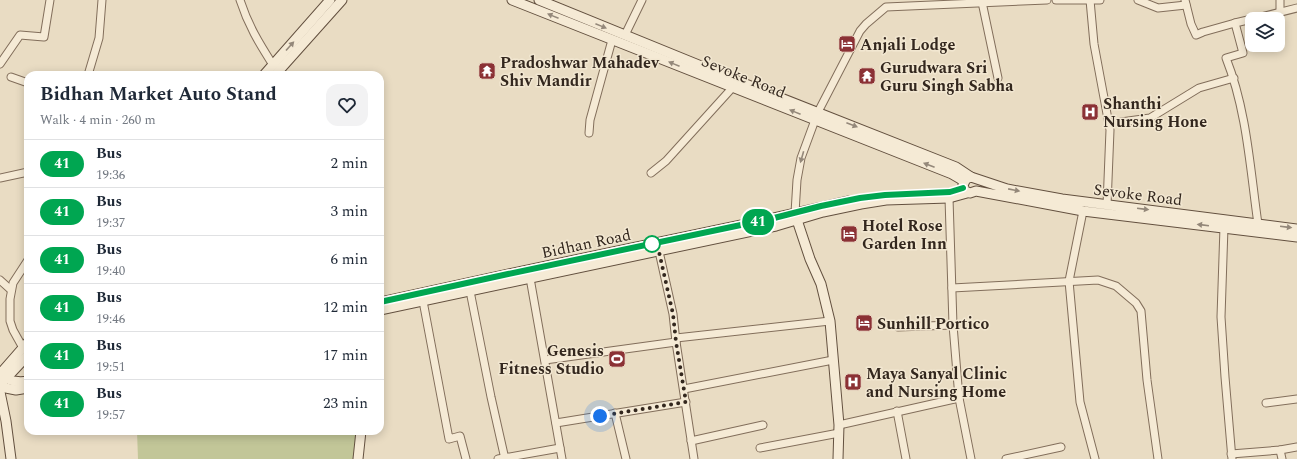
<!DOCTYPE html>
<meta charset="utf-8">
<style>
body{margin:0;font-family:Spectral,serif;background:#f2f2f3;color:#1f2937;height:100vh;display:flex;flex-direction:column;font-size:15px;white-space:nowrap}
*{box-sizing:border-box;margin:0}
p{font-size:13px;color:#747a83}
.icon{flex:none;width:22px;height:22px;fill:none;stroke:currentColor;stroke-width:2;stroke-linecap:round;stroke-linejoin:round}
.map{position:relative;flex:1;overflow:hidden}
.sheet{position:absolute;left:24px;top:71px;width:360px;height:364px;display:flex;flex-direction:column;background:#fff;border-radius:12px;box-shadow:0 2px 10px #0003}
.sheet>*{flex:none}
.badge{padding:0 8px;border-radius:13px;font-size:14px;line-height:26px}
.buttons{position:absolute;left:1245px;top:12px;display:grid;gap:8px}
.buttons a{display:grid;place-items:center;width:40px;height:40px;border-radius:8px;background:#fff;box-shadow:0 2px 10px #0003;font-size:20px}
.you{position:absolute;width:20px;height:20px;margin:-10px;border:3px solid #fff;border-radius:50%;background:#1a73e8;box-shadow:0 0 0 6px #1a73e833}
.map>.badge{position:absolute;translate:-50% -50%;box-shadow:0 0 0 2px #fff}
.round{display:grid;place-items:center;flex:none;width:42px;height:42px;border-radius:12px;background:#f2f2f3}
.overview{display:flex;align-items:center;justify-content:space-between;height:68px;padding:0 16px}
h1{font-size:19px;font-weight:700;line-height:30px}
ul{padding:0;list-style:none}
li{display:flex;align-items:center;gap:12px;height:48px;padding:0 16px;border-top:1px solid #e0e1e3}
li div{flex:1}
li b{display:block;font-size:15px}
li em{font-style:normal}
li .badge{min-width:44px;font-weight:700;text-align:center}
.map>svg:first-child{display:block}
.green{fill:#c2c698}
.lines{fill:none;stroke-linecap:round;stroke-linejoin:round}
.street-casing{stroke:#826e5b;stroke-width:9}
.secondary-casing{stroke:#63503f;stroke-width:11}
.street{stroke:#f5ead5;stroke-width:7}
.secondary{stroke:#f5ead5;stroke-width:9}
.oneway{fill:#94887a}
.line-casing{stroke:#fff;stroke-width:9}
.line{stroke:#00a651;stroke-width:6}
.walk{stroke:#33271e;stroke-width:4;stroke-dasharray:0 7.2}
.stop-dot{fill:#fff;stroke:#00a651;stroke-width:2}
.labels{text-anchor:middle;stroke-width:3;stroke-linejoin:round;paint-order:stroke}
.poi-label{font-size:16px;font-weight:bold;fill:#33271e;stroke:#f2e7d1;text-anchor:start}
.street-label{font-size:16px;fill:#33271e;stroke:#f2e7d1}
</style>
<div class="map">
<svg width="1297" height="459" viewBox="0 0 1297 459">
<rect width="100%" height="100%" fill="#e9dcc3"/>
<path class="green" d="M 137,431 L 358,431 L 355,459 L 138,459 Z"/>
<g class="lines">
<defs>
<g id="street">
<path d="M 240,0 C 248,25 259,43 273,65"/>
<path d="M 1056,0 L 1100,0"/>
<path d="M 1090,0 L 1094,44 L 1110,130 L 1107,205"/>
<path d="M 1138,0 L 1158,8 L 1186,5"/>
<path d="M 1185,0 L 1191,24 L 1196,35 L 1203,32 L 1235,23"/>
<path d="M 1280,0 L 1280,12"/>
<path d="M 982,2 L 998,78"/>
<path d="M 1252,19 L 1235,23 L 1243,53 L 1226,58 C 1247,111 1250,168 1258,224"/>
<path d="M 1253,19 L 1297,8"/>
<path d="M 625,35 L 642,0"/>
<path d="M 0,64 L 20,35 L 44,37 L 50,0"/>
<path d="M 88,75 L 99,38 L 102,0"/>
<path d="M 11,77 L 28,83"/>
<path d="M 818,112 L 860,31 L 866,24 L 886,7 L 1047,0"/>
<path d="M 1121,122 L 1150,118 L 1199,88 L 1234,78"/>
<path d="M 589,133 L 590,120 L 612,40"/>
<path d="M 651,173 L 666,161 L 733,87"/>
<path d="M 0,178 L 28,172"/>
<path d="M 949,198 L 953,325 L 959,398 L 971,459"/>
<path d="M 1083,211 L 1069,281 L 1080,402 L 1095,459"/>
<path d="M 795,213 L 797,180 L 801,158 L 815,120"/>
<path d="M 1224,227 L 1221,317 L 1225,377 L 1232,459"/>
<path d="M 658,247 L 673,314 L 676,342 L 694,459"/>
<path d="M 530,278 L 562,459"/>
<path d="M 0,280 L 11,290"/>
<path d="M 952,288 L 1098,280 L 1116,286 L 1136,303 L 1141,311 L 1147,380 L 1158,459"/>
<path d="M 470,291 L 491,397 L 505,459"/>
<path d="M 423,301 L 449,439 L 460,436 L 466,459"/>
<path d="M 898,327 L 953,325"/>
<path d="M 676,338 L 830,321"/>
<path d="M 23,348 L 13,330 L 10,321 L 10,299 L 13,283 L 28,260"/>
<path d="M 545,360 L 676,342"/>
<path d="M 684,389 L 833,360"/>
<path d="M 1266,403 L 1297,399"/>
<path d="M 897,411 L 906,459"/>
<path d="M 615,413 L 626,459"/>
<path d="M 556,423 L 686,402"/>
<path d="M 839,425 L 959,398"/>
<path d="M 691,441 L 763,425"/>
<path d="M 760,448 L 839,433"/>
<path d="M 1280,450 L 1282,459"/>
<path d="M 1231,454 L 1280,450 L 1297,447"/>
<path d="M 498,459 L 560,448"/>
<path d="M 1006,459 L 1061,447"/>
</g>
<g id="secondary">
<path d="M 512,0 L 952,174 L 964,181"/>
<path d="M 539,0 L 738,81 L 956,167 L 971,177"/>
<path d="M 264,75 L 330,0"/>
<path d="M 275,75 L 342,0"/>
<path d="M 795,214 L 810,259 L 821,284 L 830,321 L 839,425 L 838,459"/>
<path d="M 1297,229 L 1062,199 L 1007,189 L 971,177 L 966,179 L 963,185 L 965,191 L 970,193 L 976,191 L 1083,211 L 1297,237"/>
<path d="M 380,302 L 508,274 L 774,218 L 848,201"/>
<path d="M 380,310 L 776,226 L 823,212 L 861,204 L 886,200 L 949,198 L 967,193"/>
<path d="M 0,374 L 28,342"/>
<path d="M 3,377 C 12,381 18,383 28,381"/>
<path d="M 0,385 L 28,355"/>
<path d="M 0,387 L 16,390 L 28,388"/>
<path d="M 0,392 L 6,421 L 11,459"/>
<path d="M 358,459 L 361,431"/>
</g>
</defs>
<use href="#street" class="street-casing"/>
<use href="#secondary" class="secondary-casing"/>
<use href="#street" class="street"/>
<use href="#secondary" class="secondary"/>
</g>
<defs><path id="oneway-solid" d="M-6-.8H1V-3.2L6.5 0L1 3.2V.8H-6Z"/></defs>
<g class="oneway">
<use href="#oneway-solid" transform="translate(553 16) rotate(-158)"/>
<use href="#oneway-solid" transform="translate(601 26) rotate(22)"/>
<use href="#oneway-solid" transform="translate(290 46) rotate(-48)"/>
<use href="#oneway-solid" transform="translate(674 64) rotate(-158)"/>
<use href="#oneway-solid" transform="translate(795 112) rotate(-158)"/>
<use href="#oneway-solid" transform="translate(852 125) rotate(21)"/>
<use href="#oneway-solid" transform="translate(802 157) rotate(106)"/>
<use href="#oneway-solid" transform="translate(929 165) rotate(-159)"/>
<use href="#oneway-solid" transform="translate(1014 190) rotate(11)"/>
<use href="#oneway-solid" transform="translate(1143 209) rotate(7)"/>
<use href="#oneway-solid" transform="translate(1203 225) rotate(-173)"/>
<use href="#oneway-solid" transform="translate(1286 227) rotate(7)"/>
</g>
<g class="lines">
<defs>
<path id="line" d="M 380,302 L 508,274 L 774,218 L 821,206 L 860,198 L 885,195 L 950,192 L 963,188"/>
</defs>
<use href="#line" class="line-casing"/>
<use href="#line" class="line"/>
<path class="walk" d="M 600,416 L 686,402 L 676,342 L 673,314 L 657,243 L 652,244"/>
</g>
<defs>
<symbol id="hotel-square" viewBox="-11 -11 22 22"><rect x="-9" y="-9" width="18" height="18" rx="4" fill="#8b3135" stroke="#f2e7d1"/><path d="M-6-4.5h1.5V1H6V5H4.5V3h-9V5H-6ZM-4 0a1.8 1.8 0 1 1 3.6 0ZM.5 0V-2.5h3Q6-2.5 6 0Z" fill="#fff"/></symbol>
<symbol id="temple-square" viewBox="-11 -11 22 22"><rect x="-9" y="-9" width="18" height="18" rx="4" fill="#8b3135" stroke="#f2e7d1"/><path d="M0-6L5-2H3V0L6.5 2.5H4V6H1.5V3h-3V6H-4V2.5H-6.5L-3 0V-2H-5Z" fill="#fff"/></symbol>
<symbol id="hospital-square" viewBox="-11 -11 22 22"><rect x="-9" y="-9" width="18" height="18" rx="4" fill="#8b3135" stroke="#f2e7d1"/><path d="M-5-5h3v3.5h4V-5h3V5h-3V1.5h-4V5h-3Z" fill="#fff"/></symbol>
<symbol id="stadium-square" viewBox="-11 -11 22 22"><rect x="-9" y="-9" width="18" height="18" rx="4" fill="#8b3135" stroke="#f2e7d1"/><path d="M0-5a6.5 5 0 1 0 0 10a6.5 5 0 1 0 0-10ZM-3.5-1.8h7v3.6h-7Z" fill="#fff"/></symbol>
</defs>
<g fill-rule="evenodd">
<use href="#hotel-square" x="837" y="34" width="20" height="20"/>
<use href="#temple-square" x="477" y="61" width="20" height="20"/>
<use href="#temple-square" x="857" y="66" width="20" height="20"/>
<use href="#hospital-square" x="1080" y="102" width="20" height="20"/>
<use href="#hotel-square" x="839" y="224" width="20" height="20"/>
<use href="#hotel-square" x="854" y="313" width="20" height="20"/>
<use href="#stadium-square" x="607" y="349" width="20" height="20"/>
<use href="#hospital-square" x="843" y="372" width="20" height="20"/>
</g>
<circle class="stop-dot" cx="652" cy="244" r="8"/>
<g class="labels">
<g class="poi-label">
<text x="860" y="50">Anjali Lodge</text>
<text x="500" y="68">Pradoshwar Mahadev<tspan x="500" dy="18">Shiv Mandir</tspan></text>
<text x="880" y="73">Gurudwara Sri<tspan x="880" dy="18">Guru Singh Sabha</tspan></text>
<text x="1103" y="109">Shanthi<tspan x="1103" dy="18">Nursing Hone</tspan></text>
<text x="862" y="231">Hotel Rose<tspan x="862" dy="18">Garden Inn</tspan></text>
<text x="877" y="329">Sunhill Portico</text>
<text x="604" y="356" text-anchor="end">Genesis<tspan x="604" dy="18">Fitness Studio</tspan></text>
<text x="866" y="379">Maya Sanyal Clinic<tspan x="866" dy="18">and Nursing Home</tspan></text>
</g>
<g class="street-label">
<text transform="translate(744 76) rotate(22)" y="6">Sevoke Road</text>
<text transform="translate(1138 194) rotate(7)" y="6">Sevoke Road</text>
<text transform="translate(586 243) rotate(-12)" y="6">Bidhan Road</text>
</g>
</g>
</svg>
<div class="buttons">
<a><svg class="icon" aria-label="layers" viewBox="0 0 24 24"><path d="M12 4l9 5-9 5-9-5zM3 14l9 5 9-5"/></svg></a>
</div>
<div class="you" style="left:600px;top:416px"></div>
<b class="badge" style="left:758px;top:222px;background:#00a651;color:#fff">41</b>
<section class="sheet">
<div class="overview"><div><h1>Bidhan Market Auto Stand</h1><p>Walk · 4 min · 260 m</p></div><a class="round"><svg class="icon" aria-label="heart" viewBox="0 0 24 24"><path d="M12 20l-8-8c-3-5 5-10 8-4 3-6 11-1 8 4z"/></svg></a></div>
<ul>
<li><span class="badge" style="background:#00a651;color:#fff">41</span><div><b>Bus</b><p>19:36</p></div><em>2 min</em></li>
<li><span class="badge" style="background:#00a651;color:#fff">41</span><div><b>Bus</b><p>19:37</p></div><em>3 min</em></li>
<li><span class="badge" style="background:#00a651;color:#fff">41</span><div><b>Bus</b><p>19:40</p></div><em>6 min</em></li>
<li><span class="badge" style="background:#00a651;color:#fff">41</span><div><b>Bus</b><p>19:46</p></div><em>12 min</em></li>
<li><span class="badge" style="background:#00a651;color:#fff">41</span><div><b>Bus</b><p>19:51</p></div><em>17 min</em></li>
<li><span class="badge" style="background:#00a651;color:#fff">41</span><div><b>Bus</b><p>19:57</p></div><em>23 min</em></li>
</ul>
</section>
</div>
